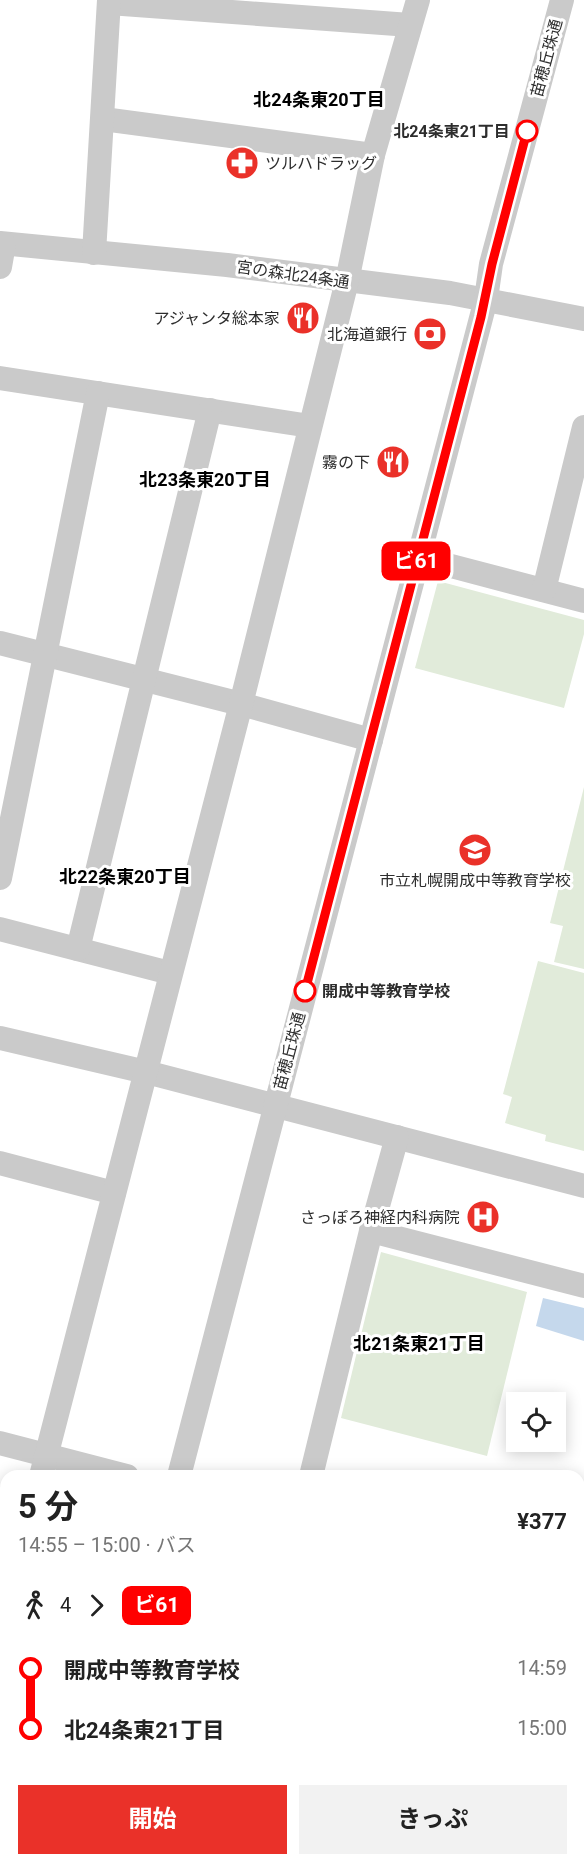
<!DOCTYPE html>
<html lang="ja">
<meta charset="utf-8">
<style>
body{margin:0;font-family:Roboto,"Noto Sans JP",sans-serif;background:#f2f2f2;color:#222;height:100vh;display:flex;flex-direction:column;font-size:22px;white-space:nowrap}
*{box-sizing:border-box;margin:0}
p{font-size:20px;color:#767676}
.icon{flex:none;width:33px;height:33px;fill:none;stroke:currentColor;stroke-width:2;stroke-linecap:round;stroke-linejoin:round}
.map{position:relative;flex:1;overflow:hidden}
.panel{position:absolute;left:0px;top:1470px;width:585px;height:396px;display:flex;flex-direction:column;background:#fff;border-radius:18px 18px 0 0;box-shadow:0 3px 15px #0003}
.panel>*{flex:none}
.badge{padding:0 12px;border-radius:9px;font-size:21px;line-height:39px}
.controls{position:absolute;left:506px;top:1392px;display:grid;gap:12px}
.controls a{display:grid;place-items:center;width:60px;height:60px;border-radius:0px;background:#fff;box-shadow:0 3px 15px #0003;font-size:30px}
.map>.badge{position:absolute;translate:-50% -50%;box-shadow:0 0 0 3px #fff}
.legs{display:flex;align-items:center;gap:9px;height:66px;padding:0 18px;font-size:20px}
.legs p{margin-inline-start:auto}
.summary{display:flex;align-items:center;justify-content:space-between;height:102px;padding:0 18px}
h1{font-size:33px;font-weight:700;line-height:45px}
.primary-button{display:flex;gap:12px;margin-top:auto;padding:12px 18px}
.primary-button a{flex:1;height:69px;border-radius:0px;background:#ea3129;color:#fff;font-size:24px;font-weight:700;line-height:69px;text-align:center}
.primary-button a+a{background:#f2f2f2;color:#222}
ul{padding:0 18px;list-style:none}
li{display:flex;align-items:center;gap:21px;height:60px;font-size:22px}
li i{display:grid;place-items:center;width:9px;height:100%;margin:0 8px;background:currentColor}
li i::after{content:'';width:15px;height:15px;margin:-8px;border:4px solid;border-radius:50%;background:#fff}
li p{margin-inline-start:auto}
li:first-child i{background:linear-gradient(#0000 50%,currentColor 0)}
li:last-child i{background:linear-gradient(currentColor 50%,#0000 0)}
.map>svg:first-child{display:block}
.green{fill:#e1ebda}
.water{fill:#c5d8ec}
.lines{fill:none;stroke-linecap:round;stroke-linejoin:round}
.minor{stroke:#cacaca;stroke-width:24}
.major{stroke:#a5a5a5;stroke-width:30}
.line-1-casing{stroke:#fff;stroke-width:14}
.line-1{stroke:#f00;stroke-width:9}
.stop-1-dot{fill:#fff;stroke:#f00;stroke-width:3}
.labels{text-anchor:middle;stroke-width:6;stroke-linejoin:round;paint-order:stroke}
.street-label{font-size:16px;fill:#2d2d2d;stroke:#fff}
.stop-label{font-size:16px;font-weight:bold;fill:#2d2d2d;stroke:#fff;text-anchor:end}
.poi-label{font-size:16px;fill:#2d2d2d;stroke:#fff;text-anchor:end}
.neighbourhood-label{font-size:18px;font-weight:bold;fill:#000;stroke:#fff}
</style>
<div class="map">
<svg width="584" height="1866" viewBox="0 0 584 1866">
<rect width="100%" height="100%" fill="#fff"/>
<g class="green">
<path d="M 438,581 L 584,620 L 584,634 L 564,708 L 415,668 Z"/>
<path d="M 584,787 L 584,969 L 554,962 L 563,926 L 550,923 Z"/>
<path d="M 538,961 L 584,973 L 584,1151 L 545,1141 L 546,1135 L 505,1123 L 512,1097 L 503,1094 Z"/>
<path d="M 381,1252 L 527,1292 L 487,1456 L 341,1418 Z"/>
</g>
<path class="water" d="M 543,1298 L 584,1308 L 584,1341 L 536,1326 Z"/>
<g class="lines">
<g class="minor">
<path d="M 109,3 L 410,25"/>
<path d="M 103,119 L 373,155"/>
<path d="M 0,243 L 227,265 L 450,293 L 584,319"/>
<path d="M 94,253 L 109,0"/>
<path d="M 0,267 L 4,244"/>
<path d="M 0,378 L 310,426"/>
<path d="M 417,557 L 584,601"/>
<path d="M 544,590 L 584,427"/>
<path d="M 0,643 L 241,704 L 371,740"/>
<path d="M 0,878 L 98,393"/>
<path d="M 0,929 L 170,973"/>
<path d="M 78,949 L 210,410"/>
<path d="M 0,1038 L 146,1072 L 584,1186"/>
<path d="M 0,1163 L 114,1193"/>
<path d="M 371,1231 L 584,1286"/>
<path d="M 0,1443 L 127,1476"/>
<path d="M 41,1476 L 241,704 L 347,281 L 373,155 L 418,0"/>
<path d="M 179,1476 L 486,299 L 491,264 L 562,0"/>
<path d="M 311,1476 L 371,1231 L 397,1137"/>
<path d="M 579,1540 L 584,1520"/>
<path d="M 579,1596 L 584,1597"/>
<path d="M 0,1629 L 6,1606"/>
<path d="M 0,1695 L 6,1696"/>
<path d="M 579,1706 L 584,1709"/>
<path d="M 0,1818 L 6,1820"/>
<path d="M 579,1835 L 584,1838"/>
<path d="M 164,1860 L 188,1866"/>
<path d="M 411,1860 L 421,1866"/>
<path d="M 81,1866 L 82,1860"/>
<path d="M 134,1866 L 136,1860"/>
<path d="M 212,1866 L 213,1860"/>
</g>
<g class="major">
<path d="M 579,1794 L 584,1790"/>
<path d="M 500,1866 L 507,1860"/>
</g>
</g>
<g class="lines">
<defs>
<path id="line-1" d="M 305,991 L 481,317 L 492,264 L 527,131"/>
</defs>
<use href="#line-1" class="line-1-casing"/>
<use href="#line-1" class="line-1"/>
</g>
<defs>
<symbol id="pharmacy-disc" viewBox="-11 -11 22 22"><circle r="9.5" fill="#ea3129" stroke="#fff"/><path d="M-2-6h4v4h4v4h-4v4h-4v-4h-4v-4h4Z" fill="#fff"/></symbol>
<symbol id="restaurant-disc" viewBox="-11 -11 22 22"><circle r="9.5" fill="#ea3129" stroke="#fff"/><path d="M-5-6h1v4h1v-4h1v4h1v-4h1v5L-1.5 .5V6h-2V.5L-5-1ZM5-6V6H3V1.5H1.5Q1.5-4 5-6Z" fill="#fff"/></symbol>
<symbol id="bank-disc" viewBox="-11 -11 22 22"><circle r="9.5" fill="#ea3129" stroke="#fff"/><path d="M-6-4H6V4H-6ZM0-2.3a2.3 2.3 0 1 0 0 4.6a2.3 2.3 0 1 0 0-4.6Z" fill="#fff"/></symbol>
<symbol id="school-disc" viewBox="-11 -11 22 22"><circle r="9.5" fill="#ea3129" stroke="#fff"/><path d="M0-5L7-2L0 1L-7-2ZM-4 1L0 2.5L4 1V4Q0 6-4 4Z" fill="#fff"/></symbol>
<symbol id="hospital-disc" viewBox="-11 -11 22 22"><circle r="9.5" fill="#ea3129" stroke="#fff"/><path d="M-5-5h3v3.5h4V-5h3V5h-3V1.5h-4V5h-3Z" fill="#fff"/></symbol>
</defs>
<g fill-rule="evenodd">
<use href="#pharmacy-disc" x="223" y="144" width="38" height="38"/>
<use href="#restaurant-disc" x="284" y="299" width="38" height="38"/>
<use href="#bank-disc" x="411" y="315" width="38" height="38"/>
<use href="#restaurant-disc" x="374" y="443" width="38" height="38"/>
<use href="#school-disc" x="456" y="831" width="38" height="38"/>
<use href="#hospital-disc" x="464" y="1198" width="38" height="38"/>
</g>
<g class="stop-1-dot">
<circle cx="527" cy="131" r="10"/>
<circle cx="305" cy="991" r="10"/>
</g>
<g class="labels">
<g class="street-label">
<text transform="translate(546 58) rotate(-75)" y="6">苗穂丘珠通</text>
<text transform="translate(293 274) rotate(8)" y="6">宮の森北24条通</text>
<text transform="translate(289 1051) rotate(-75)" y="6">苗穂丘珠通</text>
</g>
<g class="stop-label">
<text x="510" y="137">北24条東21丁目</text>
<text x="322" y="997" text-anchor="start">開成中等教育学校</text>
</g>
<g class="poi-label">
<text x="265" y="169" text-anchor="start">ツルハドラッグ</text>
<text x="280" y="324">アジャンタ総本家</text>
<text x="407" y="340">北海道銀行</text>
<text x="370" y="468">霧の下</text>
<text x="475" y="886" text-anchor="middle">市立札幌開成中等教育学校</text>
<text x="460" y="1223">さっぽろ神経内科病院</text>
</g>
<g class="neighbourhood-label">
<text x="319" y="106">北24条東20丁目</text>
<text x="205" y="486">北23条東20丁目</text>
<text x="125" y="883">北22条東20丁目</text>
<text x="419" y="1350">北21条東21丁目</text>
</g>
</g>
</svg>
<div class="controls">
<a><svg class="icon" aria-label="locate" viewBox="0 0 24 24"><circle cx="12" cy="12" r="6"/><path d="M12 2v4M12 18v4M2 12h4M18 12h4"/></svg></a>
</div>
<b class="badge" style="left:416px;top:561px;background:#f00;color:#fff">ビ61</b>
<section class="panel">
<div class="summary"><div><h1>5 分</h1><p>14:55 – 15:00 · バス</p></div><b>¥377</b></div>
<div class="legs"><svg class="icon" aria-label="walk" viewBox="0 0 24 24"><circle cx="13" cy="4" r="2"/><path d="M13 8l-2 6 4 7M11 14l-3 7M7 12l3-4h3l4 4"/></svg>4<svg class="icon" aria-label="forward" viewBox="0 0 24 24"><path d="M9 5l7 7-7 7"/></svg><b class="badge" style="background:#f00;color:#fff">ビ61</b></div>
<ul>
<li><i style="color:#f00"></i><b>開成中等教育学校</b><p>14:59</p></li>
<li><i style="color:#f00"></i><b>北24条東21丁目</b><p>15:00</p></li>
</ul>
<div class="primary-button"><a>開始</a><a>きっぷ</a></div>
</section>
</div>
